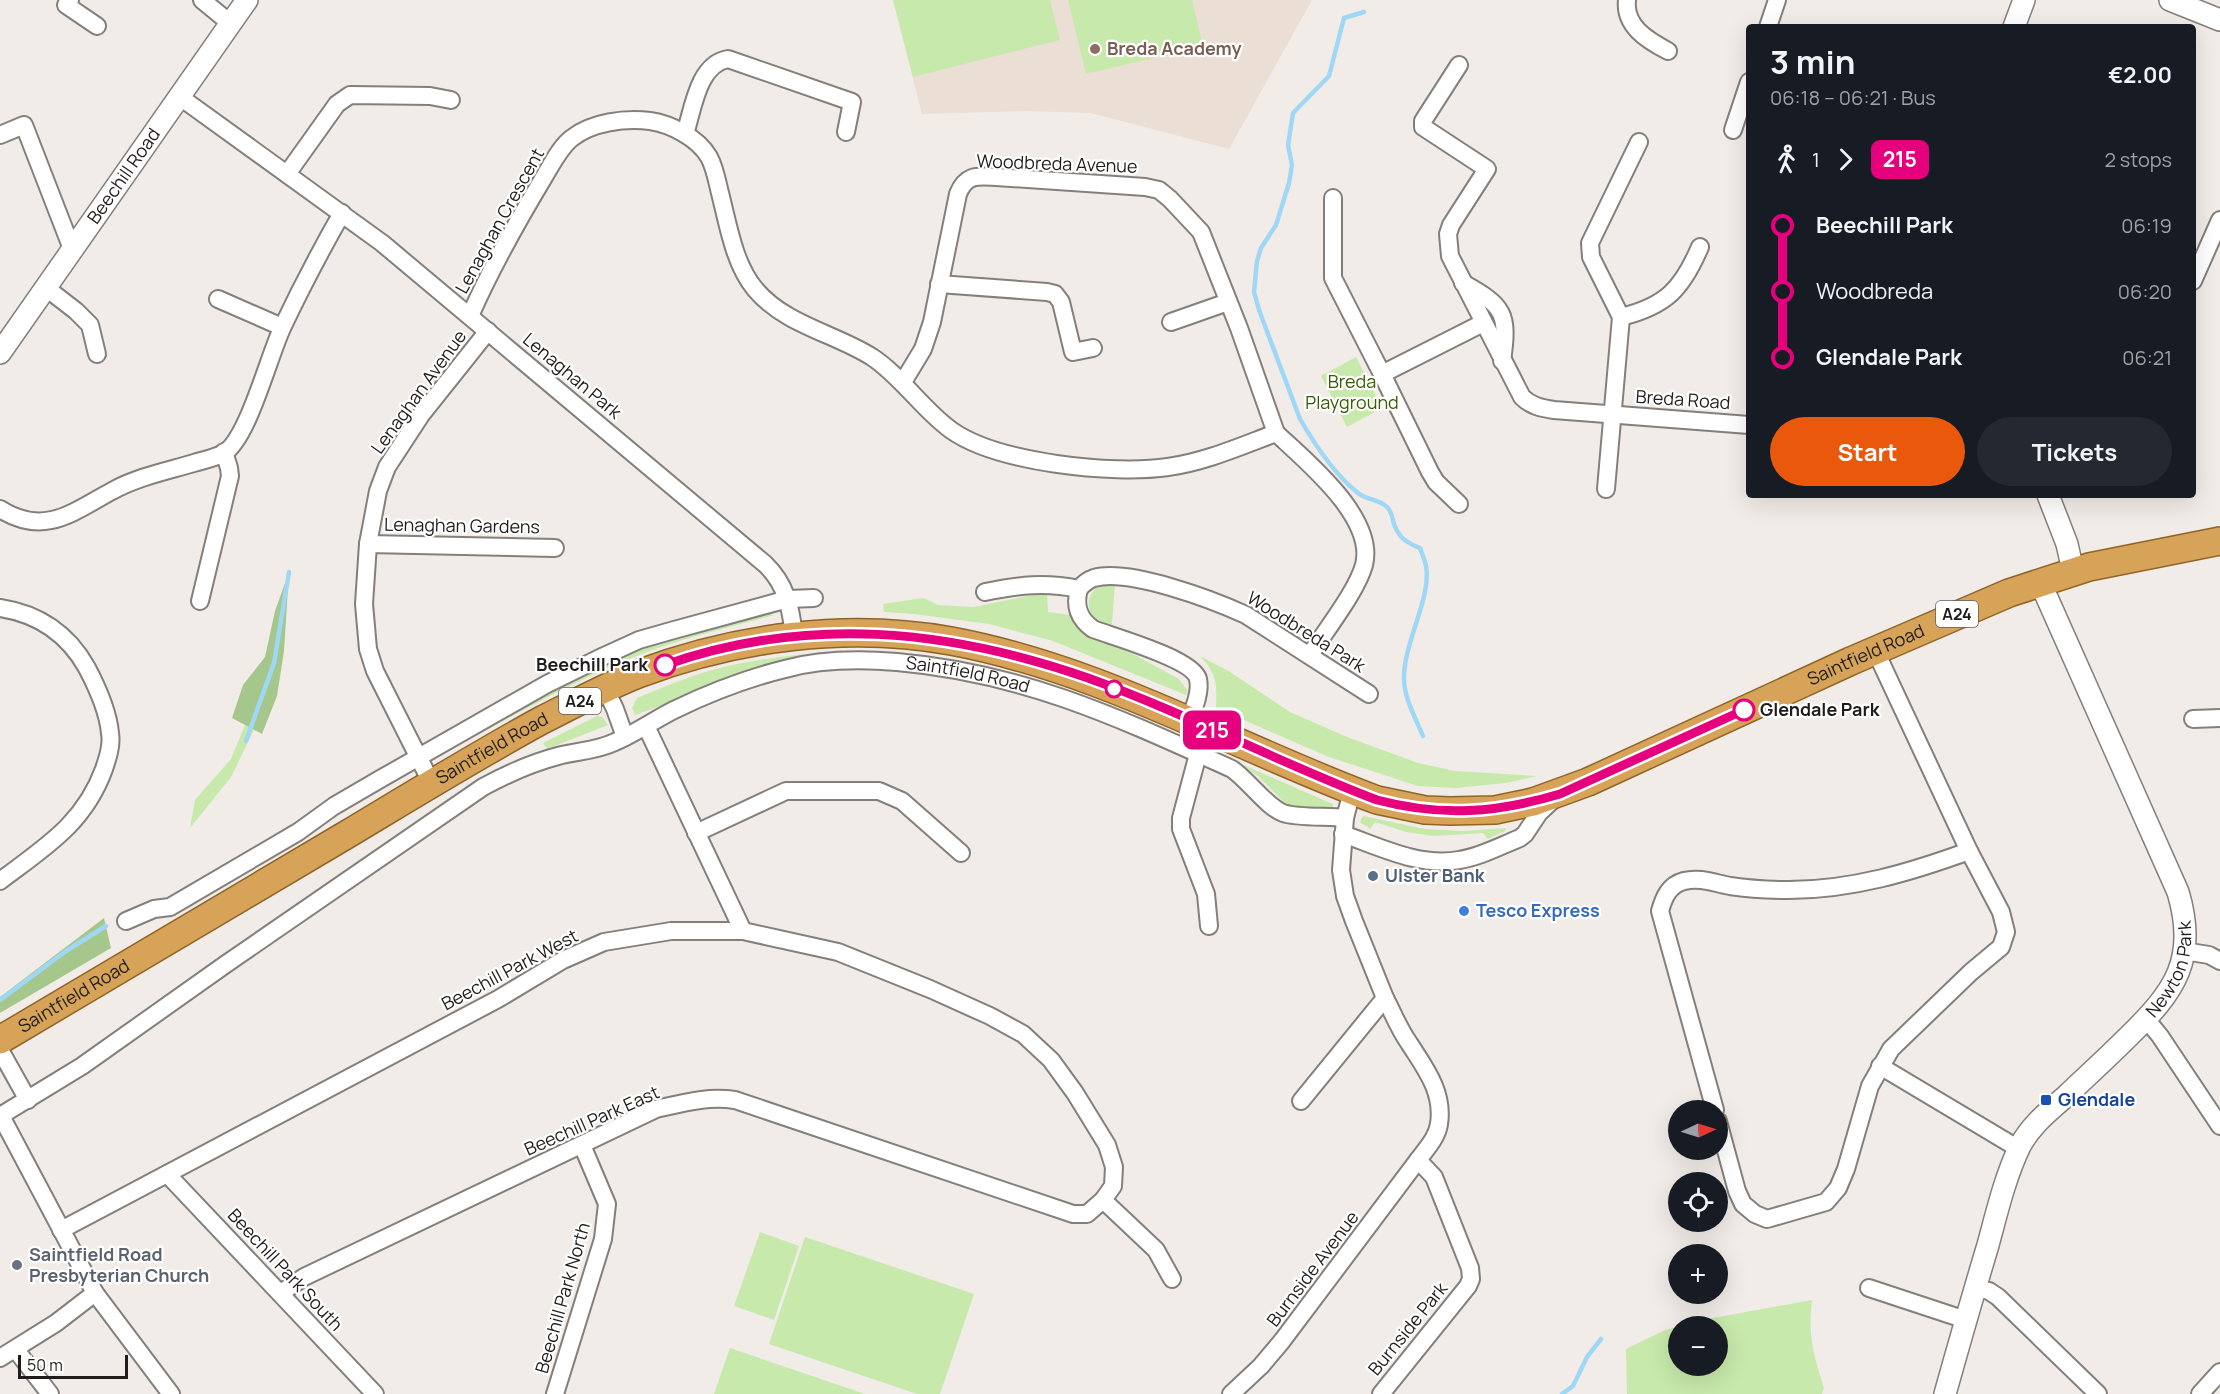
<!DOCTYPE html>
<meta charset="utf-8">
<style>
body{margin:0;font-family:Manrope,sans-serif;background:#242831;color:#f1f3f6;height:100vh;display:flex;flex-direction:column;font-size:22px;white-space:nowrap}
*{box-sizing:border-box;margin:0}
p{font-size:20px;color:#9ea1a6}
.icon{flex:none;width:33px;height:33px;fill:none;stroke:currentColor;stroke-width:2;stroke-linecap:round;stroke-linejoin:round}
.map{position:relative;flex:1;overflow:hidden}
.sheet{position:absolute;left:1746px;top:24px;width:450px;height:474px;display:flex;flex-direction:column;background:#171b24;border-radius:6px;box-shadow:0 6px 24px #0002}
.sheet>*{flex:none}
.badge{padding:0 12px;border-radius:9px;font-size:21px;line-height:39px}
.needle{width:39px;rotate:86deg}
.tools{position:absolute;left:1668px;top:1100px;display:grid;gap:12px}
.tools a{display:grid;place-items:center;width:60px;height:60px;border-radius:50%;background:#171b24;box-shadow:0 6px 24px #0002;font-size:30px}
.scale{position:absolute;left:18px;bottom:15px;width:110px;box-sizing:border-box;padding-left:6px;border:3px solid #1f1c1b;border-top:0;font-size:16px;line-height:21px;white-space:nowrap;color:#1f1c1b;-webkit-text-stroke:4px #fff;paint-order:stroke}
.map>.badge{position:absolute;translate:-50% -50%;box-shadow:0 0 0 3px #fff}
.legs{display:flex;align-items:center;gap:9px;height:66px;padding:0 24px;font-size:20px}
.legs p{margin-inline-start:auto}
.head{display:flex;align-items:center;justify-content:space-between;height:102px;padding:0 24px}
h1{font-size:33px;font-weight:700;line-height:45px}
.action{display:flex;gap:12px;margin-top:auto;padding:12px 24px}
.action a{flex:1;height:69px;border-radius:36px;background:#ea580c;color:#fff;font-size:24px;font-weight:700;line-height:69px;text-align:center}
.action a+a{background:#242831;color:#f1f3f6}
ul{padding:0 24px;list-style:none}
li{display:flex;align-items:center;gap:21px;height:66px;font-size:22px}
li i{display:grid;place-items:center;width:9px;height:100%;margin:0 8px;background:currentColor}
li i::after{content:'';width:15px;height:15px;margin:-8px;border:4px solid;border-radius:50%;background:#171b24}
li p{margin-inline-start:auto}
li:first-child i{background:linear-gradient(#0000 50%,currentColor 0)}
li:last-child i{background:linear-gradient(currentColor 50%,#0000 0)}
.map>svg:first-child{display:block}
.built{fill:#ebded5}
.green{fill:#c7e9ab}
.forest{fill:#a6c78b}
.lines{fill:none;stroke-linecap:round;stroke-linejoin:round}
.stream{stroke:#9fd8f6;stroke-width:4.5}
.minor-casing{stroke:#847f7b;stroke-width:20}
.tertiary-casing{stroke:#847f7b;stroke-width:24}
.trunk-casing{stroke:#8f6527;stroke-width:30}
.minor{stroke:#fff;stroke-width:16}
.tertiary{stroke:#fff;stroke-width:21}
.trunk{stroke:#d6a358;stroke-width:27}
.line-1-casing{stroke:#fff;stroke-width:14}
.line-1{stroke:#e6007e;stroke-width:9}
.education-dot{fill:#8d6e63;stroke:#fff;stroke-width:2}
.stop-1-dot{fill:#fff;stroke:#e6007e;stroke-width:3}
.service-dot{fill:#5c6f8a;stroke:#fff;stroke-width:2}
.shop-dot{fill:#3f7fe0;stroke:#fff;stroke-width:2}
.transit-dot{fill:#1a4fb4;stroke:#fff;stroke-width:2}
.worship-dot{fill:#6b7280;stroke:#fff;stroke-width:2}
.labels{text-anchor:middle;stroke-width:4.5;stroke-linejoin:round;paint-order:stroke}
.shield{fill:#fff;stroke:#62605f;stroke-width:1.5}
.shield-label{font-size:16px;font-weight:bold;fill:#1f1c1b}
.education-label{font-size:18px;font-weight:bold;fill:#785e54;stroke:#fff;text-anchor:start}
.street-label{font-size:18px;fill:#1f1c1b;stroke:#fff}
.park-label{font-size:18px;fill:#365b00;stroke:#fff}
.stop-label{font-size:18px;font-weight:bold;fill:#1f1c1b;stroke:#fff;text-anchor:end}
.service-label{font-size:18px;font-weight:bold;fill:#4e5e75;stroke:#fff;text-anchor:start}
.shop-label{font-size:18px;font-weight:bold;fill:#366cbe;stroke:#fff;text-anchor:start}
.transit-label{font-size:18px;font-weight:bold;fill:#164399;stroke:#fff;text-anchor:start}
.worship-label{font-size:18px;font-weight:bold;fill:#5b616d;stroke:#fff;text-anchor:start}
</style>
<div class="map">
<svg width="2220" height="1394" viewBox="0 0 2220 1394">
<rect width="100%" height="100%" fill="#f2ece8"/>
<path class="built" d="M 893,0 L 1312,0 L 1229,149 L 1091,113 L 1024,111 L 922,114 Z"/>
<g class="green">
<path d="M 893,0 L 1050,0 L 1060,40 L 913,77 Z"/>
<path d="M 1068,0 L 1192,0 L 1203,46 L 1086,74 Z"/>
<path d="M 1356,357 L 1382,408 L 1347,427 L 1321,376 Z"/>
<path d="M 1103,584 L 1115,584 L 1112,624 C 1086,624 1080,594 1103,584 Z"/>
<path d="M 1047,592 L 1048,612 L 1070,615 L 1085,634 L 1133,654 L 1179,679 L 1188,691 L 1186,695 L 1053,641 L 989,624 L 914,614 L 884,612 L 883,604 L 923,598 L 938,605 L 974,607 Z"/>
<path d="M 767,613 L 774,615 C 727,628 679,639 634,657 C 570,683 511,717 451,749 L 453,746 L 553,689 L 639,647 Z"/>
<path d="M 828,652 L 830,654 L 781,663 L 635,715 L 632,708 L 637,698 C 655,690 674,683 693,676 C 736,661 783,656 828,652 Z"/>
<path d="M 1200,656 L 1230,672 L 1290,712 L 1347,737 L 1418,763 L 1455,771 L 1537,776 L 1506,783 L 1455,788 L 1418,786 L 1329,757 L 1216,708 C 1217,684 1217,674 1200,656 Z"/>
<path d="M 597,716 L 602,717 L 608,725 L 547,749 L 543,743 Z"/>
<path d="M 245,725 L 254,730 L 231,777 L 190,828 L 195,800 L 231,759 Z"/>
<path d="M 1239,763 L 1328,802 L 1333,804 L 1333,807 L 1293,807 L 1286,804 L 1259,777 Z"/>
<path d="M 1363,816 L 1425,829 L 1463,831 L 1506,828 L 1505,831 L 1488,839 L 1483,833 L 1434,836 L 1406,832 L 1375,822 L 1370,829 L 1360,822 Z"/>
<path d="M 760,1232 L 799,1246 L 774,1320 L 734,1306 Z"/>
<path d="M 805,1237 L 974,1294 L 940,1394 L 917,1394 L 769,1344 Z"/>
<path d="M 1812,1300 C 1808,1338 1813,1352 1824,1388 L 1822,1394 L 1627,1394 L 1626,1349 L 1665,1330 L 1678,1327 L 1678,1365 L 1718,1365 L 1718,1326 L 1681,1326 L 1713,1318 Z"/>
<path d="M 730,1348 L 865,1394 L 714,1394 Z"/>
</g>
<g class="forest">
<path d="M 289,572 L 284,651 L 277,696 L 262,734 L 232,718 L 243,685 L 265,657 L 275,611 Z"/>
<path d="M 104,918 L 111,948 L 0,1013 L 0,997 Z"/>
</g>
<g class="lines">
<g class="stream">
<path d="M 1364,12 L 1344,18 L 1329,76 L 1293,113 L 1288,145 L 1292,165 L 1289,183 L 1276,225 L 1261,248 L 1257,261 L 1254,292 L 1259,310 L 1300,419 C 1315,445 1334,474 1358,493 C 1366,500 1379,499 1387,507 C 1392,512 1392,517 1394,524 C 1399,538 1407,543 1420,548 C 1422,554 1425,560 1426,566 C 1432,597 1403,644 1404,679 C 1404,698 1416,719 1423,736"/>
<path d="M 246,741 L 274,663 L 289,572"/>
<path d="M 0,1000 L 66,951 L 106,926"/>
<path d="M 1562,1394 L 1573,1386 L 1587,1357 L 1601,1339"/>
</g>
<defs>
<g id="minor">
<path d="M 70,0 L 66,5 L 97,26"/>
<path d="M 202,0 L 230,23"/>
<path d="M 1627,0 C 1624,26 1647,40 1668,51"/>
<path d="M 1768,27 L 1777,0"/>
<path d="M 1459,65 L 1423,121 L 1423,127 L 1487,169 L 1451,225 L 1448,234 L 1450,256 L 1522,397 C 1531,406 1541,408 1554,410 L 1749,425"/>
<path d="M 180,97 L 382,243 L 765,564 C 786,584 791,608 794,636"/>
<path d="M 1733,130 L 1749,82"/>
<path d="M 685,134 C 693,109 698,64 728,59 L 852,102 L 846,132"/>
<path d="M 0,135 L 24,125 L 72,249"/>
<path d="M 287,174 L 337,104 L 350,95 L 430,96 L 451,100"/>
<path d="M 1333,198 L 1333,278 L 1382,374 L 1483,323"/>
<path d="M 2193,281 L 2220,220"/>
<path d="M 1463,283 C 1504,306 1509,313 1502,361"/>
<path d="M 939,284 L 1047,292 L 1055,294 L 1061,302 L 1073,352 L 1093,348"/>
<path d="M 45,287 L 76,311 L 90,325 L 97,354"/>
<path d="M 218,299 L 282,327"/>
<path d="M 470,316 C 491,268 517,222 544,177 C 552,164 560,147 572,138 C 592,122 625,118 650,121 C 671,124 698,138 709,157 C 715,168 717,181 720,193 C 728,224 734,264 755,289 C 785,325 834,333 872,357 C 902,377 922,409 951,430 C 997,463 1113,475 1168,467 C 1205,462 1241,446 1276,433 C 1307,462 1376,518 1364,565 C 1357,591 1325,631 1310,655"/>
<path d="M 1621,317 C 1666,306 1682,289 1700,247"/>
<path d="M 1171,322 L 1228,302"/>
<path d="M 1382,374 L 1430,472 L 1436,482 L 1459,504"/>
<path d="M 903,382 L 923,349 L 932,322 L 958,194 C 966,174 977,176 996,177 L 1145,187 L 1159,190 L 1170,199 L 1201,232 L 1239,328 L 1276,433"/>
<path d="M 1606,489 L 1621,317 L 1591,257 L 1590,243 L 1639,142"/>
<path d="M 0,509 C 44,537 73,512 112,491 C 137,477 167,471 194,463 C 204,460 215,458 224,453 C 248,439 269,355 283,326 C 301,288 321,250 342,213"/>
<path d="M 368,544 L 555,548"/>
<path d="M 1079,589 C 1074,606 1079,619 1093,629 C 1114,637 1193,659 1198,679 C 1201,692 1194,708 1189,720"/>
<path d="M 985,592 C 1019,585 1045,582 1079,589 C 1083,584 1088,580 1094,578 C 1129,568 1213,600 1246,615 L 1369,694"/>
<path d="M 200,601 L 230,476 L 229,468 L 224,452"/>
<path d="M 0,608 C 39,614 68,634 87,668 C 97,687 108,711 110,733 C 112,745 108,757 104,769 C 84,824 45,847 0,881"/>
<path d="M 1876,652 L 1969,851"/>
<path d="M 605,688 L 615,709 L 625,737"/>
<path d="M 2193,719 L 2220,718"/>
<path d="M 646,726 L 743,931"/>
<path d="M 1198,754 L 1181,818 L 1181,829 L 1206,894 L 1209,926"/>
<path d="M 432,784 L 375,671 L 368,649 L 364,604 L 368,544 L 378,491 L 387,467 L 421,415 L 488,331"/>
<path d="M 696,833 L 786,791 L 879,791 L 902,801 L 961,853"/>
<path d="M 1343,834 C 1380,847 1419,867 1459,860 C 1480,857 1500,846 1520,838 L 1525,834 L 1539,813 L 1553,800"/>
<path d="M 126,921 L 154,909 L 170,907 L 298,832 L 334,806 L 382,778 L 547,684 L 604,656 L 639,640 L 674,630 L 788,599 L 814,598"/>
<path d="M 2184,951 L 2209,955 L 2220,961"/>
<path d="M 2146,1019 L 2160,1036 L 2220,1126"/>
<path d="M 0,1050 L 28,1100"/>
<path d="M 1880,1066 L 2019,1149"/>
<path d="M 1301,1101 L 1385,998 L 1354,921 L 1345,896 L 1341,870 L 1345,818 L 1352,791"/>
<path d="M 1715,1110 L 1660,911 C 1664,897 1669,885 1684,881 C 1700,877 1714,883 1730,886 C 1749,889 1770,890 1789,890 C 1852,890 1911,872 1969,851 L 2001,912 L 2006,932 L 2001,947 L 1971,972 L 1891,1049 L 1870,1086 L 1846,1169 L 1838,1188 L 1826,1202 L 1767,1219 L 1755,1214 L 1743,1204 L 1737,1191 L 1718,1121"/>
<path id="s1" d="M 0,1116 L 82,1066 L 226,964 L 483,787 C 507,774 531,763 558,756 C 577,751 596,751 615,742 C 636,733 654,720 674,710 C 709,693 748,678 785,669 C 821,659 860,659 897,662 C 1024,673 1119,718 1232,769 C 1248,780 1267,807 1283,813 C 1297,818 1328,816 1345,818"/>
<path d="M 1,1116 L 95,1293 L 171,1394"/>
<path d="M 167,1174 L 375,1394"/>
<path d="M 1103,1200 L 1156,1250 L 1172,1279"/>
<path d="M 61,1230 L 498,999 L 563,960 L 604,942 L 671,931 L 743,931 L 838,952 L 930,989 L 990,1016 L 1023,1034 L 1051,1060 L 1075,1093 L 1107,1145 L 1114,1167 L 1113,1186 L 1103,1200 L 1087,1214 L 1073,1214 L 735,1100 C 707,1096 683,1103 656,1109 L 304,1277 L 281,1293"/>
<path d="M 1869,1288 L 1966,1320"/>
<path d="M 1975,1288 L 1989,1291 L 1998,1297 L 2098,1394"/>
<path d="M 16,1350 L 50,1394"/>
<path d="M 0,1358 L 56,1323 L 95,1293"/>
<path d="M 555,1394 L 603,1239 L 607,1204 L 582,1145"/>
<path d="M 1231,1394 L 1261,1366 L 1282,1341 L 1418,1160"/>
<path d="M 1381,1394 L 1468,1286 L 1471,1279 L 1470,1268 L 1434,1177 L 1418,1160 C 1426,1149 1437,1138 1439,1124 C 1444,1092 1425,1068 1409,1043 C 1399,1029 1393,1013 1385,998"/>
<path d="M 2200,1394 L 2220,1372"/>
</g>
<g id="tertiary">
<path d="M 2170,0 L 2220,20"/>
<path d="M 2014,27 L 2024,0"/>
<path id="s2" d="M 0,353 L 247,0"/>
<path d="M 2048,495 L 2067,544 L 2073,571"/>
<path id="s3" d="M 1945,1394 C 1959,1344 1973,1295 1988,1245 C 1997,1212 2005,1177 2020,1146 C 2031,1125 2049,1111 2066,1096 C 2087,1076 2108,1057 2129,1036 C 2175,991 2198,959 2178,892 L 2040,582"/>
</g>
<g id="trunk">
<path id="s4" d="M 0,1040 C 115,972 230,903 346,835 C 411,796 476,756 542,720 C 574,704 605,687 638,674 C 736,637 847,622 951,641 C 1102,669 1234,747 1377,800 L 1425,810 L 1450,811 L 1495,810 L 1533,802 L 1588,782 L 1851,661 L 2009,593 L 2089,567 L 2220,541"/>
</g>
</defs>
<use href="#minor" class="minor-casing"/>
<use href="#tertiary" class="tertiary-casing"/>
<use href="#trunk" class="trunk-casing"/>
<use href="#minor" class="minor"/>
<use href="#tertiary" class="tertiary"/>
<use href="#trunk" class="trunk"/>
</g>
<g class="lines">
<defs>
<path id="line-1" d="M 665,665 C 807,615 948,629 1088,678 C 1186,713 1279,763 1377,800 C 1442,817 1496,813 1560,794 L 1744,710"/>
</defs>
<use href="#line-1" class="line-1-casing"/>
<use href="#line-1" class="line-1"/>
</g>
<circle class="education-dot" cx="1095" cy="49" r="6"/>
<g class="stop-1-dot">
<circle cx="665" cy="665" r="10"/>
<circle cx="1114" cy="689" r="8"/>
<circle cx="1744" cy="710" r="10"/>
</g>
<circle class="service-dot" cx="1373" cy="876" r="6"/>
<circle class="shop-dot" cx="1464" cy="911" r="6"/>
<rect class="transit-dot" x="2040" y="1094" width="12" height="12" rx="3"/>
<circle class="worship-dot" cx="17" cy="1265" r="6"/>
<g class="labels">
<g class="shield">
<rect x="1936" y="601" width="42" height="26" rx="4.5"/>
<rect x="559" y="688" width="42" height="26" rx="4.5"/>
</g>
<g class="shield-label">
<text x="1957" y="620">A24</text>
<text x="580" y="707">A24</text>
</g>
<g class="education-label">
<text x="1107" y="55">Breda Academy</text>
</g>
<g class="street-label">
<text transform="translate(1057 164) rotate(2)" y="6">Woodbreda Avenue</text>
<text dy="6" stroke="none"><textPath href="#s2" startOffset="216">Beechill Road</textPath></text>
<text transform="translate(500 221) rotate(-61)" y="6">Lenaghan Crescent</text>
<text transform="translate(572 376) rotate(40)" y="6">Lenaghan Park</text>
<text transform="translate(419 392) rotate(-54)" y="6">Lenaghan Avenue</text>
<text transform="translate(1683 400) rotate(4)" y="6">Breda Road</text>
<text transform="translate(462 526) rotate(1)" y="6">Lenaghan Gardens</text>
<text transform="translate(1306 632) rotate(32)" y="6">Woodbreda Park</text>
<text dy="6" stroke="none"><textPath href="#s4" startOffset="2032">Saintfield Road</textPath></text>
<text dy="6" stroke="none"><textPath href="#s1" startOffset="1095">Saintfield Road</textPath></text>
<text dy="6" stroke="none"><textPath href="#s4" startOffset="572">Saintfield Road</textPath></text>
<text dy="6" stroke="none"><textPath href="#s3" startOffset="496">Newton Park</textPath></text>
<text transform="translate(510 970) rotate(-28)" y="6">Beechill Park West</text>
<text dy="6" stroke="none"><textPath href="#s4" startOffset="86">Saintfield Road</textPath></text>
<text transform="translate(592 1121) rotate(-24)" y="6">Beechill Park East</text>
<text transform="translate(1313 1269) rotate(-53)" y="6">Burnside Avenue</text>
<text transform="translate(285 1270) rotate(47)" y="6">Beechill Park South</text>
<text transform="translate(563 1298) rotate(-74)" y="6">Beechill Park North</text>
<text transform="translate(1408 1329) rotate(-51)" y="6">Burnside Park</text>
</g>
<g class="park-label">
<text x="1352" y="388">Breda<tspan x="1352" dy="21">Playground</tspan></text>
</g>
<g class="stop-label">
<text x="648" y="671">Beechill Park</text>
<text x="1760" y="716" text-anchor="start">Glendale Park</text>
</g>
<g class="service-label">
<text x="1385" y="882">Ulster Bank</text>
</g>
<g class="shop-label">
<text x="1476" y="917">Tesco Express</text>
</g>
<g class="transit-label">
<text x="2058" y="1106">Glendale</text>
</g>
<g class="worship-label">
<text x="29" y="1261">Saintfield Road<tspan x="29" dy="21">Presbyterian Church</tspan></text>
</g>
</g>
</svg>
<div class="tools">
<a><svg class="needle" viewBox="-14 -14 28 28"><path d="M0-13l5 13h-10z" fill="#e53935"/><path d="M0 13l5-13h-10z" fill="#9ea1a6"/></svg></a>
<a><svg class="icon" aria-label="locate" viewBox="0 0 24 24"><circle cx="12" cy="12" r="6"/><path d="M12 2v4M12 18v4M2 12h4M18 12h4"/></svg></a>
<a>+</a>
<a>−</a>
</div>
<div class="scale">50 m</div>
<b class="badge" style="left:1212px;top:730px;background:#e6007e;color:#fff">215</b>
<section class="sheet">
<div class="head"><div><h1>3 min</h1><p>06:18 – 06:21 · Bus</p></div><b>€2.00</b></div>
<div class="legs"><svg class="icon" aria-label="walk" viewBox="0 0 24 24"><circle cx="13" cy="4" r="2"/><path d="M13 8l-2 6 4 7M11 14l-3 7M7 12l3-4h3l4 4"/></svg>1<svg class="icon" aria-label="forward" viewBox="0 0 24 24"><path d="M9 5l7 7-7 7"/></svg><b class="badge" style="background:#e6007e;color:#fff">215</b><p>2 stops</p></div>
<ul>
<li><i style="color:#e6007e"></i><b>Beechill Park</b><p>06:19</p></li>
<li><i style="color:#e6007e"></i><span>Woodbreda</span><p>06:20</p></li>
<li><i style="color:#e6007e"></i><b>Glendale Park</b><p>06:21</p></li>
</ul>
<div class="action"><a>Start</a><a>Tickets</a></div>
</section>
</div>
